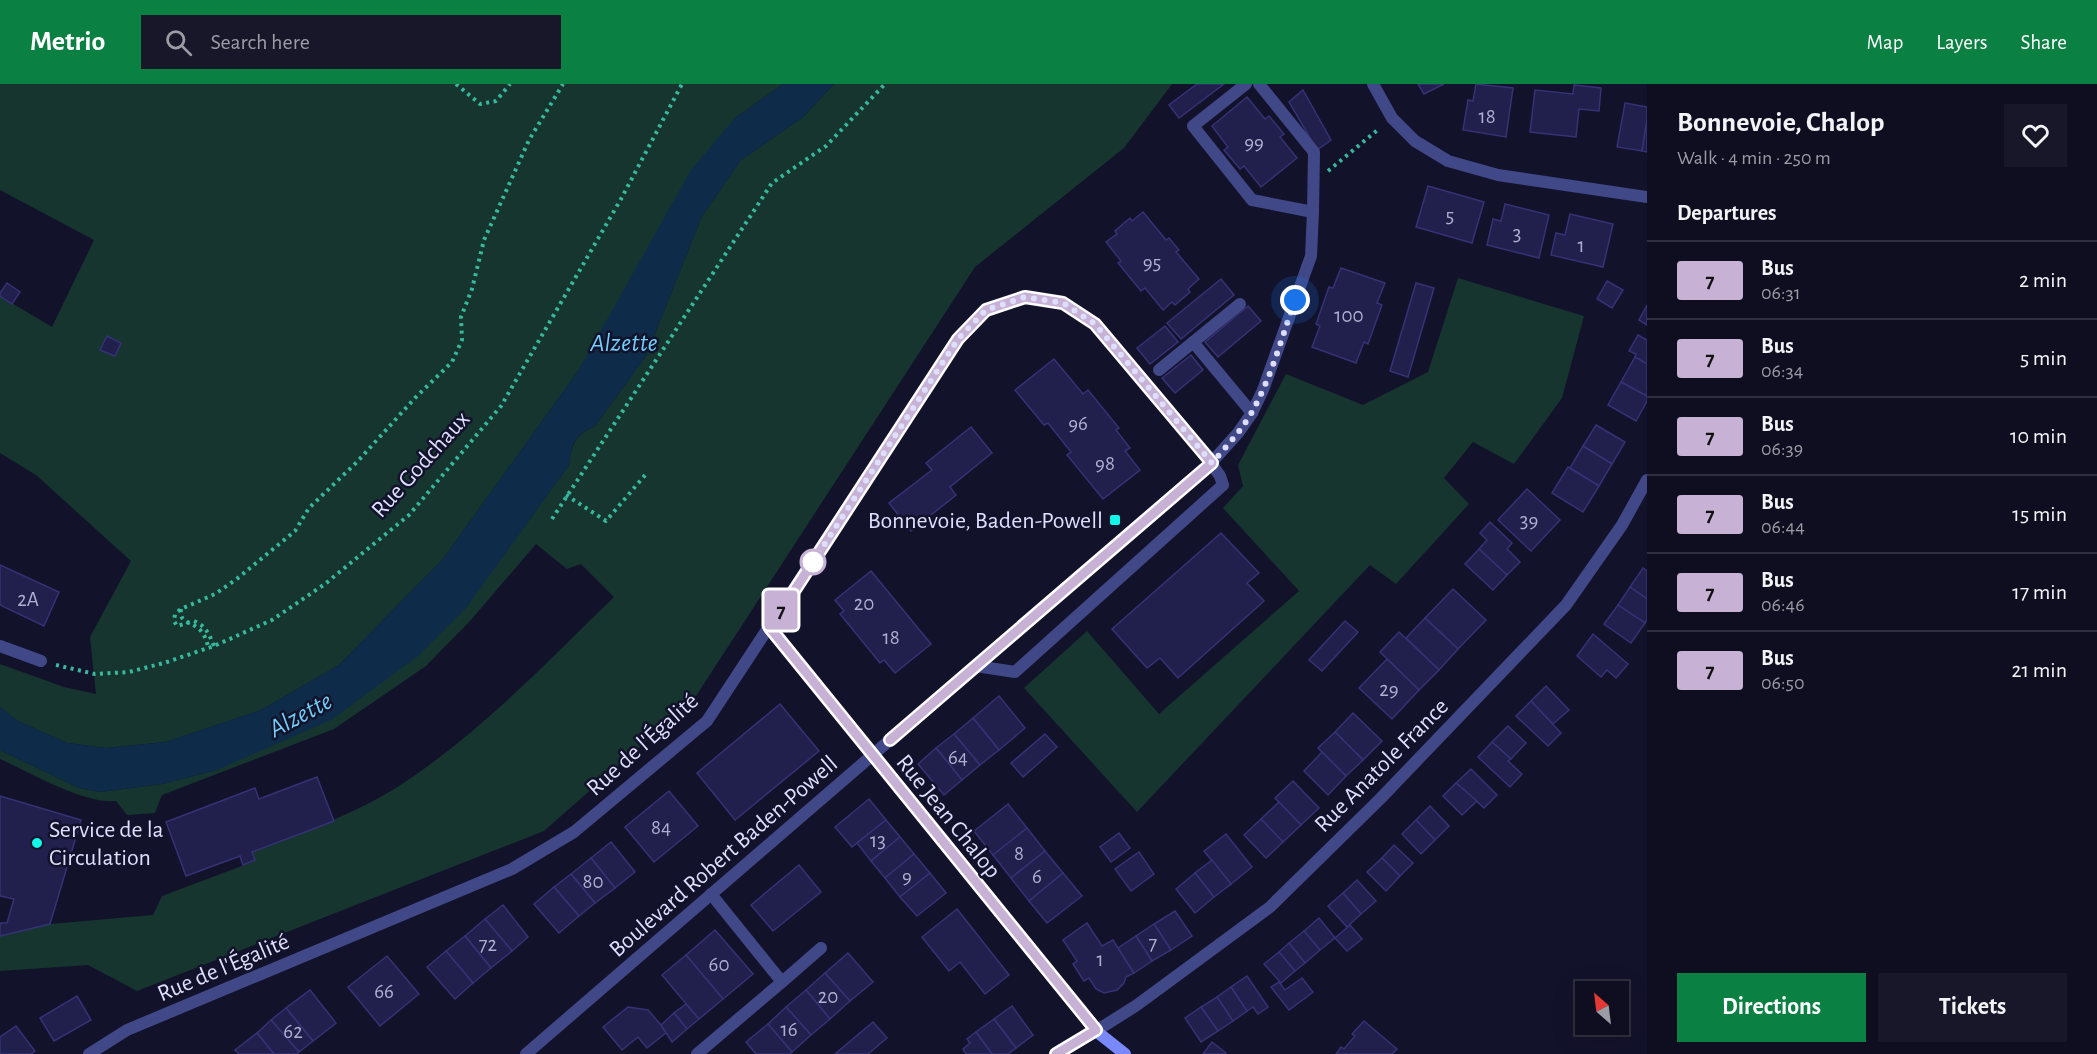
<!DOCTYPE html>
<meta charset="utf-8">
<style>
body{margin:0;font-family:"Alegreya Sans",sans-serif;background:#171729;color:#f1f3f6;height:100vh;display:flex;flex-direction:column;font-size:22px;white-space:nowrap}
*{box-sizing:border-box;margin:0}
p{font-size:20px;color:#9b9ca5}
.icon{flex:none;width:33px;height:33px;fill:none;stroke:currentColor;stroke-width:2;stroke-linecap:round;stroke-linejoin:round}
.map{position:relative;flex:1;overflow:hidden}
.sheet{display:flex;flex-direction:column;background:#0e0e20;width:450px}
.sheet>*{flex:none}
.badge{padding:0 12px;border-radius:4px;font-size:21px;line-height:39px}
.needle{width:39px;rotate:332deg}
.tools{position:absolute;left:1575px;top:897px;display:grid;gap:12px}
.tools a{display:grid;place-items:center;width:54px;height:54px;border-radius:0px;background:#0e0e20;box-shadow:0 6px 24px #0002,0 0 0 2px #2e2e3e;font-size:30px}
.you{position:absolute;width:30px;height:30px;margin:-15px;border:4px solid #fff;border-radius:50%;background:#1a73e8;box-shadow:0 0 0 9px #1a73e833}
.map>.badge{position:absolute;translate:-50% -50%;box-shadow:0 0 0 3px #fff}
h2{padding:0 30px;font-size:22px;line-height:54px}
.round{display:grid;place-items:center;flex:none;width:63px;height:63px;border-radius:0px;background:#171729}
.overview{display:flex;align-items:center;justify-content:space-between;height:102px;padding:0 30px}
h1{font-size:28px;font-weight:600;line-height:45px}
.action{display:flex;gap:12px;margin-top:auto;padding:12px 30px}
.action a{flex:1;height:69px;border-radius:0px;background:#0b8043;color:#fff;font-size:24px;font-weight:600;line-height:69px;text-align:center}
.action a+a{background:#171729;color:#f1f3f6}
ul{padding:0;list-style:none}
li{display:flex;align-items:center;gap:18px;height:78px;padding:0 30px;border-top:2px solid #2e2e3e}
li div{flex:1}
li b{display:block;font-size:22px}
li em{font-style:normal}
li .badge{min-width:66px;font-weight:700;text-align:center}
header{display:flex;align-items:center;gap:36px;box-sizing:border-box;height:84px;padding:0 30px;background:#0b8043;color:#fff}
header strong{font-size:28px}
nav{display:flex;gap:33px;margin-inline-start:auto;font-size:21px}
.search{width:420px;height:54px;background:#171729;display:flex;align-items:center;gap:15px;box-sizing:border-box;padding:0 21px;border-radius:0px;color:#9b9ca5;font-size:22px}
main{display:flex;flex:1;min-height:0}
.map>svg:first-child{display:block}
.green{fill:#16352f}
.water{fill:#0e2c49}
.building{fill:#211f4b;stroke:#353276;stroke-width:1.5}
.lines{fill:none;stroke-linecap:round;stroke-linejoin:round}
.path{stroke:#36b99d;stroke-width:4;stroke-dasharray:3 4.5;stroke-linecap:butt}
.service{stroke:#404888;stroke-width:12}
.minor{stroke:#404888;stroke-width:12}
.secondary{stroke:#7989fa;stroke-width:12}
.line-casing{stroke:#fff;stroke-width:14}
.line{stroke:#c7b2d5;stroke-width:9}
.walk{stroke:#dedffe;stroke-width:6;stroke-dasharray:0 10.8}
.poi-dot{fill:#12f6e9;stroke:#13122b;stroke-width:2}
.stop-dot{fill:#fff;stroke:#c7b2d5;stroke-width:3}
.labels{text-anchor:middle;stroke-width:5;stroke-linejoin:round;paint-order:stroke}
.number-label{font-size:21px;fill:#afafd1}
.street-label{font-size:24px;fill:#dedffe;stroke:#13122b}
.poi-label{font-size:24px;fill:#dedffe;stroke:#13122b;text-anchor:end}
.water-label{font-size:26px;font-style:italic;fill:#70cff9;stroke:#13122b}
</style>
<header>
<strong>Metrio</strong>
<div class="search"><svg class="icon" aria-label="search" viewBox="0 0 24 24"><circle cx="10" cy="10" r="6"/><path d="M15 15l6 6"/></svg>Search here</div>
<nav><a>Map</a><a>Layers</a><a>Share</a></nav>
</header>
<main>
<div class="map">
<svg width="1647" height="970" viewBox="0 0 1647 970">
<rect width="100%" height="100%" fill="#13122b"/>
<g class="green">
<path d="M 0,0 L 783,0 L 735,34 L 578,287 L 443,475 L 339,581 L 261,626 L 166,658 L 106,664 L 67,659 L 16,636 L 0,623 L 0,580 L 64,603 L 96,610 L 90,553 L 131,477 L 36,391 L 0,369 L 0,212 L 52,243 L 94,156 L 0,106 Z"/>
<path d="M 834,0 L 1172,0 L 1124,64 L 975,183 L 694,615 L 544,747 L 137,907 L 88,881 L 0,887 L 0,852 L 50,840 L 153,831 L 162,812 L 255,777 L 252,768 C 303,748 356,730 402,700 C 481,648 546,579 614,513 L 581,480 L 567,485 L 536,460 L 470,537 L 426,582 L 334,645 L 162,711 L 155,729 L 127,731 L 116,717 C 86,721 29,688 0,675 L 0,666 L 79,704 L 100,708 L 162,700 L 217,686 L 466,523 L 569,381 C 572,359 575,351 595,342 L 646,272 L 702,132 L 741,76 L 802,34 Z"/>
<path d="M 1458,194 L 1584,232 L 1562,314 L 1514,380 L 1473,358 L 1444,394 L 1469,420 L 1396,500 L 1370,481 L 1137,728 L 1024,604 L 1087,547 L 1159,630 L 1299,507 L 1223,424 L 1243,402 L 1238,381 L 1286,290 L 1363,321 L 1428,288 Z"/>
</g>
<path class="water" d="M 783,0 L 834,0 L 802,34 L 741,76 L 702,132 L 646,272 L 595,342 C 574,351 572,359 569,381 L 466,524 L 418,572 L 331,636 L 217,686 L 162,700 L 100,708 L 79,704 L 0,666 L 0,623 L 16,636 L 67,659 L 106,664 L 166,658 L 261,626 L 339,581 L 443,475 L 578,287 L 691,86 L 735,34 Z"/>
<g class="building">
<path d="M 1197,0 L 1224,0 L 1179,34 L 1169,21 Z"/>
<path d="M 1418,0 L 1444,0 L 1424,10 Z"/>
<path d="M 1476,0 L 1513,4 L 1506,53 L 1463,46 L 1468,16 L 1473,17 Z"/>
<path d="M 1574,1 L 1601,4 L 1599,27 L 1579,25 L 1576,53 L 1530,48 L 1535,6 L 1573,10 Z"/>
<path d="M 1303,6 L 1331,56 L 1317,66 L 1289,18 Z"/>
<path d="M 1247,13 L 1265,35 L 1269,32 L 1284,50 L 1280,53 L 1297,74 L 1261,103 L 1244,82 L 1240,85 L 1224,66 L 1228,63 L 1212,42 Z"/>
<path d="M 1625,19 L 1647,23 L 1647,36 L 1642,67 L 1617,63 Z"/>
<path d="M 1647,36 L 1647,68 L 1642,67 Z"/>
<path d="M 1428,102 L 1484,118 L 1472,159 L 1416,143 Z"/>
<path d="M 1505,120 L 1549,131 L 1539,174 L 1487,161 L 1493,135 L 1501,137 Z"/>
<path d="M 1143,128 L 1166,156 L 1169,154 L 1179,166 L 1176,168 L 1199,195 L 1188,205 L 1190,208 L 1175,221 L 1172,218 L 1163,226 L 1145,204 L 1141,207 L 1118,179 L 1121,177 L 1106,158 L 1117,150 L 1115,147 L 1130,134 L 1132,137 Z"/>
<path d="M 1570,130 L 1613,140 L 1603,183 L 1551,171 L 1556,149 L 1565,151 Z"/>
<path d="M 1341,184 L 1385,199 L 1377,219 L 1382,221 L 1368,260 L 1364,258 L 1356,279 L 1312,263 L 1320,242 L 1316,240 L 1329,203 L 1333,204 Z"/>
<path d="M 1221,195 L 1234,211 L 1181,255 L 1167,239 Z"/>
<path d="M 1607,197 L 1623,206 L 1612,224 L 1597,215 Z"/>
<path d="M 7,199 L 20,208 L 12,220 L 0,212 L 0,209 Z"/>
<path d="M 1416,199 L 1434,204 L 1408,293 L 1390,287 Z"/>
<path d="M 1647,221 L 1647,241 L 1639,236 Z"/>
<path d="M 1248,222 L 1261,237 L 1218,273 L 1205,258 Z"/>
<path d="M 1165,242 L 1178,258 L 1150,280 L 1137,264 Z"/>
<path d="M 1638,251 L 1647,256 L 1647,280 L 1635,273 L 1636,270 L 1629,267 Z"/>
<path d="M 107,252 L 121,259 L 115,272 L 100,266 Z"/>
<path d="M 1191,271 L 1203,286 L 1175,309 L 1162,294 Z"/>
<path d="M 1635,273 L 1647,280 L 1647,312 L 1621,298 Z"/>
<path d="M 1054,275 L 1083,310 L 1088,306 L 1119,344 L 1116,346 L 1130,364 L 1125,367 L 1140,386 L 1103,415 L 1067,371 L 1071,368 L 1048,339 L 1044,341 L 1015,306 Z"/>
<path d="M 1621,298 L 1647,312 L 1647,317 L 1636,337 L 1608,321 Z"/>
<path d="M 1596,341 L 1625,358 L 1612,380 L 1583,362 Z"/>
<path d="M 971,343 L 992,369 L 950,403 L 956,411 L 911,447 L 889,419 L 932,386 L 926,379 Z"/>
<path d="M 1583,362 L 1612,380 L 1599,402 L 1570,384 Z"/>
<path d="M 1568,383 L 1599,402 L 1583,428 L 1552,409 Z"/>
<path d="M 1527,405 L 1560,436 L 1531,467 L 1498,436 Z"/>
<path d="M 1490,438 L 1512,459 L 1507,465 L 1520,478 L 1507,491 L 1479,465 L 1487,456 L 1480,449 Z"/>
<path d="M 1221,449 L 1259,489 L 1247,499 L 1264,517 L 1178,594 L 1160,574 L 1147,584 L 1112,545 Z"/>
<path d="M 1479,465 L 1507,491 L 1493,506 L 1465,480 Z"/>
<path d="M 0,481 L 59,508 L 44,542 L 0,521 Z"/>
<path d="M 1643,484 L 1647,487 L 1647,515 L 1630,503 Z"/>
<path d="M 871,487 L 931,560 L 895,589 L 884,576 L 880,579 L 840,530 L 844,527 L 835,516 Z"/>
<path d="M 1630,503 L 1647,515 L 1647,536 L 1645,539 L 1618,521 Z"/>
<path d="M 1453,505 L 1486,536 L 1458,565 L 1425,534 Z"/>
<path d="M 1618,521 L 1645,539 L 1631,559 L 1604,540 Z"/>
<path d="M 1425,534 L 1458,565 L 1439,586 L 1406,554 Z"/>
<path d="M 1345,537 L 1358,548 L 1322,587 L 1309,576 Z"/>
<path d="M 1399,548 L 1439,586 L 1419,606 L 1380,568 Z"/>
<path d="M 1593,550 L 1628,580 L 1616,594 L 1607,586 L 1601,593 L 1577,572 Z"/>
<path d="M 1387,575 L 1419,606 L 1392,635 L 1359,604 Z"/>
<path d="M 1546,602 L 1569,626 L 1553,640 L 1531,617 Z"/>
<path d="M 999,612 L 1025,644 L 999,666 L 973,634 Z"/>
<path d="M 1531,617 L 1561,649 L 1548,662 L 1516,632 Z"/>
<path d="M 780,620 L 819,667 L 735,736 L 697,689 Z"/>
<path d="M 1353,629 L 1382,657 L 1363,676 L 1335,648 Z"/>
<path d="M 973,634 L 999,666 L 980,681 L 954,650 Z"/>
<path d="M 1508,642 L 1526,659 L 1511,675 L 1492,658 Z"/>
<path d="M 1335,648 L 1363,676 L 1346,692 L 1318,664 Z"/>
<path d="M 954,650 L 980,681 L 962,696 L 936,664 Z"/>
<path d="M 1045,650 L 1057,663 L 1023,693 L 1011,679 Z"/>
<path d="M 1492,658 L 1511,675 L 1508,677 L 1522,690 L 1510,703 L 1478,673 Z"/>
<path d="M 936,664 L 962,696 L 944,711 L 918,680 Z"/>
<path d="M 1322,668 L 1346,692 L 1328,711 L 1304,687 Z"/>
<path d="M 1471,685 L 1497,711 L 1484,724 L 1456,699 Z"/>
<path d="M 317,693 L 334,737 L 252,768 L 255,776 L 243,781 L 240,772 L 186,792 L 166,738 L 255,704 L 259,715 Z"/>
<path d="M 1293,697 L 1319,724 L 1301,741 L 1275,714 Z"/>
<path d="M 1456,699 L 1477,717 L 1462,731 L 1443,712 Z"/>
<path d="M 669,707 L 698,742 L 654,778 L 625,743 Z"/>
<path d="M 0,712 L 81,736 L 50,840 L 0,852 L 0,839 L 7,839 L 14,815 L 0,812 Z"/>
<path d="M 869,715 L 886,736 L 852,763 L 835,743 Z"/>
<path d="M 1279,718 L 1301,741 L 1283,758 L 1261,735 Z"/>
<path d="M 1008,720 L 1027,744 L 993,771 L 974,747 Z"/>
<path d="M 1430,722 L 1449,742 L 1435,756 L 1416,736 Z"/>
<path d="M 1261,735 L 1283,758 L 1266,774 L 1244,751 Z"/>
<path d="M 886,736 L 900,753 L 871,777 L 857,759 Z"/>
<path d="M 1416,736 L 1435,756 L 1421,770 L 1402,750 Z"/>
<path d="M 1027,744 L 1045,767 L 1011,794 L 993,771 Z"/>
<path d="M 1119,749 L 1130,764 L 1111,778 L 1100,763 Z"/>
<path d="M 1226,750 L 1252,783 L 1231,800 L 1204,767 Z"/>
<path d="M 900,753 L 914,770 L 885,794 L 871,777 Z"/>
<path d="M 611,758 L 635,788 L 615,804 L 591,774 Z"/>
<path d="M 1394,761 L 1413,779 L 1400,792 L 1382,774 Z"/>
<path d="M 1045,767 L 1063,789 L 1029,817 L 1011,794 Z"/>
<path d="M 1139,768 L 1154,790 L 1131,807 L 1115,785 Z"/>
<path d="M 914,770 L 930,789 L 900,813 L 885,794 Z"/>
<path d="M 591,774 L 615,804 L 595,819 L 571,790 Z"/>
<path d="M 1382,774 L 1400,792 L 1386,807 L 1367,788 Z"/>
<path d="M 1212,776 L 1231,800 L 1214,813 L 1195,789 Z"/>
<path d="M 799,781 L 821,808 L 773,847 L 751,821 Z"/>
<path d="M 930,789 L 946,809 L 917,832 L 900,813 Z"/>
<path d="M 1063,789 L 1082,812 L 1047,839 L 1029,817 Z"/>
<path d="M 1195,789 L 1214,813 L 1195,829 L 1176,805 Z"/>
<path d="M 571,790 L 595,819 L 579,832 L 554,803 Z"/>
<path d="M 1357,796 L 1376,817 L 1361,830 L 1343,809 Z"/>
<path d="M 554,803 L 579,832 L 559,849 L 534,820 Z"/>
<path d="M 1343,809 L 1361,830 L 1347,843 L 1328,822 Z"/>
<path d="M 503,821 L 528,853 L 512,867 L 485,835 Z"/>
<path d="M 957,825 L 1009,891 L 985,910 L 960,878 L 949,887 L 922,853 Z"/>
<path d="M 1175,827 L 1192,852 L 1171,866 L 1154,840 Z"/>
<path d="M 1319,834 L 1335,854 L 1320,866 L 1304,847 Z"/>
<path d="M 485,835 L 512,867 L 491,884 L 465,852 Z"/>
<path d="M 1087,839 L 1102,862 L 1113,856 L 1134,889 L 1126,893 L 1124,899 L 1117,906 L 1104,909 L 1096,905 L 1089,894 L 1084,897 L 1073,880 L 1077,877 L 1063,856 Z"/>
<path d="M 1154,840 L 1171,866 L 1152,877 L 1136,852 Z"/>
<path d="M 1350,841 L 1362,855 L 1347,867 L 1335,854 Z"/>
<path d="M 715,846 L 753,890 L 723,915 L 686,871 Z"/>
<path d="M 1304,847 L 1320,866 L 1305,879 L 1289,859 Z"/>
<path d="M 465,852 L 491,884 L 473,899 L 446,867 Z"/>
<path d="M 1136,852 L 1152,877 L 1134,889 L 1118,864 Z"/>
<path d="M 1289,859 L 1305,879 L 1295,887 L 1279,868 Z"/>
<path d="M 446,867 L 473,899 L 455,915 L 427,883 Z"/>
<path d="M 1279,868 L 1295,887 L 1281,899 L 1264,880 Z"/>
<path d="M 848,869 L 873,898 L 850,917 L 825,889 Z"/>
<path d="M 686,871 L 723,915 L 699,935 L 662,891 Z"/>
<path d="M 387,872 L 419,910 L 380,942 L 348,903 Z"/>
<path d="M 825,889 L 850,917 L 830,935 L 806,906 Z"/>
<path d="M 1247,892 L 1268,923 L 1258,930 L 1253,923 L 1247,927 L 1231,903 Z"/>
<path d="M 1302,894 L 1313,908 L 1289,926 L 1271,903 L 1279,898 L 1285,906 Z"/>
<path d="M 1231,903 L 1247,927 L 1233,937 L 1217,913 Z"/>
<path d="M 310,906 L 336,939 L 313,957 L 286,924 Z"/>
<path d="M 806,906 L 830,935 L 811,951 L 786,923 Z"/>
<path d="M 77,912 L 91,936 L 54,957 L 40,934 Z"/>
<path d="M 1217,913 L 1233,937 L 1218,947 L 1201,923 Z"/>
<path d="M 686,920 L 699,935 L 687,945 L 674,929 Z"/>
<path d="M 1012,922 L 1033,951 L 1016,964 L 994,935 Z"/>
<path d="M 628,923 L 648,926 L 667,948 L 647,964 L 638,953 L 622,966 L 603,943 Z"/>
<path d="M 786,923 L 811,951 L 792,968 L 768,940 Z"/>
<path d="M 1201,923 L 1218,947 L 1201,958 L 1185,934 Z"/>
<path d="M 286,924 L 313,957 L 299,968 L 271,936 Z"/>
<path d="M 674,929 L 687,945 L 672,958 L 661,941 Z"/>
<path d="M 994,935 L 1016,964 L 1008,970 L 992,970 L 976,948 Z"/>
<path d="M 271,936 L 299,968 L 296,970 L 274,970 L 257,949 Z"/>
<path d="M 1364,937 L 1397,965 L 1392,970 L 1336,970 L 1341,963 L 1344,965 L 1355,952 L 1352,950 Z"/>
<path d="M 873,938 L 887,954 L 868,970 L 835,970 Z"/>
<path d="M 768,940 L 792,968 L 790,970 L 756,970 L 746,958 Z"/>
<path d="M 16,942 L 35,967 L 31,970 L 0,970 L 0,953 Z"/>
<path d="M 976,948 L 992,970 L 966,970 L 963,965 L 970,959 L 967,955 Z"/>
<path d="M 257,949 L 274,970 L 239,970 L 235,966 Z"/>
<path d="M 1212,958 L 1226,969 L 1225,970 L 1203,970 Z"/>
</g>
<g class="lines">
<g class="path">
<path d="M 456,0 L 480,20 L 496,17 L 510,0"/>
<path d="M 1328,87 L 1380,44"/>
<path d="M 566,411 L 606,437 L 646,390"/>
<path d="M 552,435 L 772,99 L 826,62 L 885,0"/>
<path d="M 181,525 C 179,540 191,537 199,545 C 205,550 206,557 209,564"/>
<path d="M 214,562 C 209,550 206,542 194,537 L 177,542 L 174,537 L 175,530 L 181,525 L 215,510 L 238,494 L 295,447 L 309,424 L 357,378 L 415,314 L 452,278 L 462,256 L 461,233 L 472,205 L 484,156 L 529,56 L 563,0"/>
<path d="M 56,581 L 95,590 L 129,588 L 164,579 L 214,562 L 272,536 L 325,500 L 409,431 L 501,322 L 621,115 L 682,0"/>
</g>
<g class="service">
<path d="M 1246,0 L 1193,42 L 1252,116 L 1313,128 L 1314,68 L 1259,0"/>
<path d="M 1193,258 L 1252,329"/>
<path d="M 1159,286 L 1240,220"/>
</g>
<g class="minor">
<path d="M 1373,0 L 1392,34 L 1415,57 L 1448,77 L 1498,91 L 1647,113"/>
<path d="M 770,544 L 1096,947 L 1137,921 L 1270,823 L 1380,715 L 1566,521 L 1622,441 L 1647,396"/>
<path d="M 0,562 L 41,577"/>
<path d="M 782,898 L 821,864"/>
<path d="M 89,970 L 127,946 L 512,785 L 574,748 L 707,637 L 958,255 L 986,226 L 1025,213 L 1063,219 L 1095,240 L 1211,379 L 1220,392 L 1223,401 L 1015,588 L 976,582"/>
<path d="M 526,970 L 1211,379 L 1238,349 L 1252,329 L 1263,306 L 1311,172 L 1313,128"/>
<path d="M 697,970 L 782,898 L 711,810"/>
</g>
<path class="secondary" d="M 1056,970 L 1096,947 L 1125,970"/>
</g>
<g class="lines">
<defs>
<path id="line" d="M 890,656 L 1212,379 L 1095,240 L 1063,219 L 1025,213 L 986,226 L 958,255 L 770,544 L 1096,946 L 1056,970"/>
</defs>
<use href="#line" class="line-casing"/>
<use href="#line" class="line"/>
<path class="walk" d="M 813,478 L 958,255 L 986,226 L 1025,213 L 1063,219 L 1095,240 L 1212,379 C 1226,363 1241,347 1252,328 C 1271,294 1282,253 1295,216"/>
</g>
<g class="poi-dot">
<rect x="1109" y="430" width="12" height="12" rx="3"/>
<circle cx="37" cy="759" r="6"/>
</g>
<circle class="stop-dot" cx="813" cy="478" r="12"/>
<g class="labels">
<g class="number-label">
<text x="1487" y="39">18</text>
<text x="1254" y="65">99</text>
<text x="1450" y="138">5</text>
<text x="1517" y="156">3</text>
<text x="1581" y="168">1</text>
<text x="1152" y="185">95</text>
<text x="1349" y="238">100</text>
<text x="1078" y="346">96</text>
<text x="1105" y="386">98</text>
<text x="1529" y="443">39</text>
<text x="28" y="522">2A</text>
<text x="864" y="526">20</text>
<text x="891" y="560">18</text>
<text x="1389" y="612">29</text>
<text x="958" y="680">64</text>
<text x="661" y="750">84</text>
<text x="878" y="763">13</text>
<text x="1019" y="776">8</text>
<text x="907" y="799">9</text>
<text x="1037" y="799">6</text>
<text x="593" y="804">80</text>
<text x="1153" y="866">7</text>
<text x="488" y="867">72</text>
<text x="1100" y="882">1</text>
<text x="719" y="887">60</text>
<text x="384" y="914">66</text>
<text x="828" y="919">20</text>
<text x="789" y="952">16</text>
<text x="293" y="954">62</text>
</g>
<g class="street-label">
<text transform="translate(420 380) rotate(-48)" y="8">Rue Godchaux</text>
<text transform="translate(642 660) rotate(-42)" y="8">Rue de l'Égalité</text>
<text transform="translate(1381 681) rotate(-45)" y="8">Rue Anatole France</text>
<text transform="translate(949 732) rotate(51)" y="8">Rue Jean Chalop</text>
<text transform="translate(723 772) rotate(-41)" y="8">Boulevard Robert Baden-Powell</text>
<text transform="translate(223 883) rotate(-23)" y="8">Rue de l'Égalité</text>
</g>
<g class="poi-label">
<text x="1103" y="444">Bonnevoie, Baden-Powell</text>
<text x="49" y="753" text-anchor="start">Service de la<tspan x="49" dy="28">Circulation</tspan></text>
</g>
<g class="water-label">
<text x="624" y="267">Alzette</text>
<text transform="translate(300 630) rotate(-28)" y="9">Alzette</text>
</g>
</g>
</svg>
<div class="tools">
<a><svg class="needle" viewBox="-14 -14 28 28"><path d="M0-13l5 13h-10z" fill="#e53935"/><path d="M0 13l5-13h-10z" fill="#9b9ca5"/></svg></a>
</div>
<div class="you" style="left:1295px;top:216px"></div>
<b class="badge" style="left:781px;top:526px;background:#c7b2d5;color:#111">7</b>
</div>
<section class="sheet">
<div class="overview"><div><h1>Bonnevoie, Chalop</h1><p>Walk · 4 min · 250 m</p></div><a class="round"><svg class="icon" aria-label="heart" viewBox="0 0 24 24"><path d="M12 20l-8-8c-3-5 5-10 8-4 3-6 11-1 8 4z"/></svg></a></div>
<h2>Departures</h2>
<ul>
<li><span class="badge" style="background:#c7b2d5;color:#111">7</span><div><b>Bus</b><p>06:31</p></div><em>2 min</em></li>
<li><span class="badge" style="background:#c7b2d5;color:#111">7</span><div><b>Bus</b><p>06:34</p></div><em>5 min</em></li>
<li><span class="badge" style="background:#c7b2d5;color:#111">7</span><div><b>Bus</b><p>06:39</p></div><em>10 min</em></li>
<li><span class="badge" style="background:#c7b2d5;color:#111">7</span><div><b>Bus</b><p>06:44</p></div><em>15 min</em></li>
<li><span class="badge" style="background:#c7b2d5;color:#111">7</span><div><b>Bus</b><p>06:46</p></div><em>17 min</em></li>
<li><span class="badge" style="background:#c7b2d5;color:#111">7</span><div><b>Bus</b><p>06:50</p></div><em>21 min</em></li>
</ul>
<div class="action"><a>Directions</a><a>Tickets</a></div>
</section>
</main>
